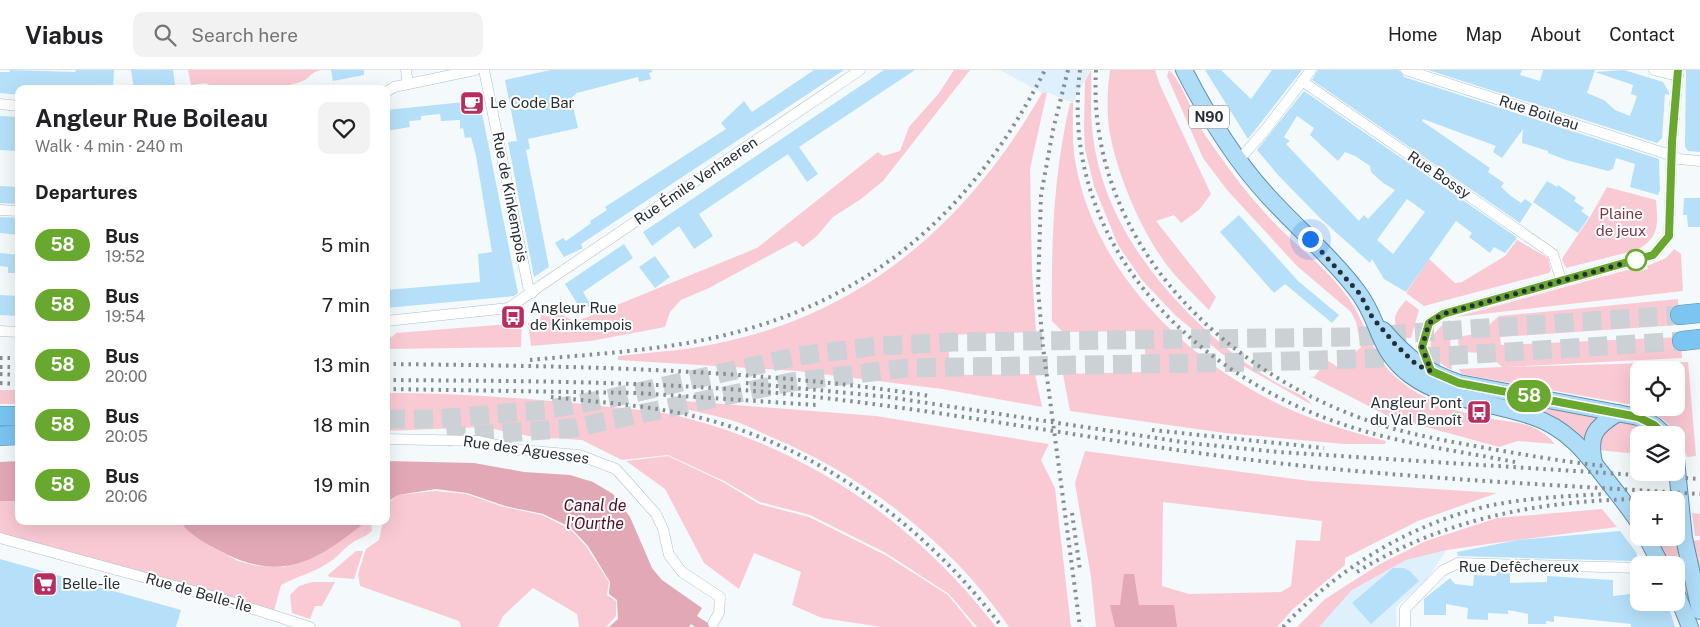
<!DOCTYPE html>
<meta charset="utf-8">
<style>
body{margin:0;font-family:"Public Sans",sans-serif;background:#f2f2f2;color:#202124;height:100vh;display:flex;flex-direction:column;font-size:19px;white-space:nowrap}
*{box-sizing:border-box;margin:0}
p{font-size:16px;color:#757577}
.icon{flex:none;width:28px;height:28px;fill:none;stroke:currentColor;stroke-width:2;stroke-linecap:round;stroke-linejoin:round}
.map{position:relative;flex:1;overflow:hidden}
.panel{position:absolute;left:15px;top:15px;width:375px;height:440px;display:flex;flex-direction:column;background:#fff;border-radius:10px;box-shadow:0 5px 20px #0002}
.panel>*{flex:none}
.badge{padding:0 10px;border-radius:16px;font-size:18px;line-height:32px}
.tools{position:absolute;left:1630px;top:291px;display:grid;gap:10px}
.tools a{display:grid;place-items:center;width:55px;height:55px;border-radius:10px;background:#fff;box-shadow:0 5px 20px #0002;font-size:25px}
.you{position:absolute;width:25px;height:25px;margin:-12px;border:4px solid #fff;border-radius:50%;background:#1a73e8;box-shadow:0 0 0 8px #1a73e833}
.map>.badge{position:absolute;translate:-50% -50%;box-shadow:0 0 0 2px #fff}
h2{padding:0 20px;font-size:19px;line-height:45px}
.round{display:grid;place-items:center;flex:none;width:52px;height:52px;border-radius:10px;background:#f2f2f2}
.overview{display:flex;align-items:center;justify-content:space-between;height:85px;padding:0 20px}
h1{font-size:24px;font-weight:700;line-height:38px}
ul{padding:0;list-style:none}
li{display:flex;align-items:center;gap:15px;height:60px;padding:0 20px}
li div{flex:1}
li b{display:block;font-size:19px}
li em{font-style:normal}
li .badge{min-width:55px;font-weight:700;text-align:center}
header{display:flex;align-items:center;gap:30px;box-sizing:border-box;height:70px;padding:0 25px;background:#fff;border-bottom:1px solid #e0e0e0}
header strong{font-size:24px}
nav{display:flex;gap:28px;margin-inline-start:auto;font-size:18px}
.search{width:350px;height:45px;background:#f2f2f2;display:flex;align-items:center;gap:12px;box-sizing:border-box;padding:0 18px;border-radius:10px;color:#757577;font-size:19px}
.map>svg:first-child{display:block}
.built{fill:#def0fc}
.green{fill:#facad4;fill-rule:evenodd}
.water{fill:#e3a8b5}
.building{fill:#b6e0fa;fill-rule:evenodd}
.lines{fill:none;stroke-linecap:round;stroke-linejoin:round}
.motorway-tunnel{stroke:#cbd1d4;stroke-width:19;stroke-dasharray:19 9;stroke-linecap:butt}
.minor-casing{stroke:#abc1d0;stroke-width:11}
.primary-casing{stroke:#5d90af;stroke-width:18}
.motorway-casing{stroke:#5d90af;stroke-width:20}
.minor{stroke:#fff;stroke-width:10}
.primary{stroke:#afdcf7;stroke-width:16}
.motorway{stroke:#7ac5f1;stroke-width:19}
.rail{stroke:#878e93;stroke-width:4;stroke-dasharray:2.5 5;stroke-linecap:butt}
.line-casing{stroke:#fff;stroke-width:11}
.line{stroke:#69a82f;stroke-width:8}
.walk{stroke:#262f35;stroke-width:5;stroke-dasharray:0 9}
.stop-dot{fill:#fff;stroke:#69a82f;stroke-width:2.5}
.labels{text-anchor:middle;stroke-width:4;stroke-linejoin:round;paint-order:stroke}
.shield{fill:#fff;stroke:#676d72;stroke-width:1}
.shield-label{font-size:14px;font-weight:bold;fill:#262f35}
.poi-label{font-size:15px;fill:#262f35;stroke:#fff;text-anchor:start}
.street-label{font-size:15px;fill:#262f35;stroke:#fff}
.park-label{font-size:15px;fill:#7d364a;stroke:#fff}
.water-label{font-size:16px;font-style:italic;fill:#530e27;stroke:#fff}
</style>
<header>
<strong>Viabus</strong>
<div class="search"><svg class="icon" aria-label="search" viewBox="0 0 24 24"><circle cx="10" cy="10" r="6"/><path d="M15 15l6 6"/></svg>Search here</div>
<nav><a>Home</a><a>Map</a><a>About</a><a>Contact</a></nav>
</header>
<div class="map">
<svg width="1700" height="557" viewBox="0 0 1700 557">
<rect width="100%" height="100%" fill="#f4f9fc"/>
<g class="built">
<path d="M 1000,0 L 1090,0 L 1073,33 L 1047,22 L 1042,23 Z"/>
<path d="M 1447,480 L 1426,510 L 1396,537 L 1397,557 L 1319,557 L 1352,520 L 1406,490 Z"/>
</g>
<g class="green">
<path d="M 188,0 L 319,0 L 319,1 C 311,2 310,8 303,11 C 284,19 222,25 206,13 L 191,15 Z"/>
<path d="M 954,0 L 970,0 L 883,111 L 861,129 L 833,147 L 817,166 L 803,177 L 796,171 L 709,218 L 681,230 L 670,242 L 665,257 L 591,271 L 531,276 L 528,253 L 540,252 L 541,245 L 552,247 L 554,242 L 558,242 L 575,252 L 757,178 L 878,82 L 883,86 L 900,81 L 909,57 L 939,23 Z"/>
<path d="M 1091,0 C 1092,19 1090,38 1092,57 C 1100,152 1167,232 1239,288 C 1251,297 1264,305 1277,313 C 1288,320 1305,324 1312,335 L 1222,284 L 1175,245 L 1142,210 L 1118,175 L 1094,116 L 1085,79 L 1084,56 L 1085,11 Z"/>
<path d="M 1110,0 L 1155,0 L 1160,15 L 1211,124 L 1199,140 L 1181,153 L 1174,145 L 1156,151 L 1216,227 L 1209,240 C 1197,228 1185,216 1174,204 C 1145,170 1120,112 1111,69 C 1106,48 1107,21 1110,0 Z"/>
<path d="M 1169,0 C 1182,11 1194,48 1205,65 C 1224,92 1243,119 1265,143 C 1292,173 1326,196 1349,229 C 1367,255 1373,289 1398,309 C 1424,331 1454,341 1487,348 C 1514,353 1535,351 1555,374 L 1518,371 L 1499,377 L 1390,347 L 1310,306 L 1314,307 L 1327,290 L 1339,298 L 1361,277 L 1356,252 L 1351,242 L 1297,196 L 1227,120 L 1203,88 L 1167,6 Z"/>
<path d="M 1047,22 L 1030,99 L 1032,202 L 1036,262 L 948,265 L 950,305 L 1035,304 L 1042,337 L 942,319 L 797,301 L 618,290 L 618,286 C 655,282 692,280 728,271 C 870,239 971,147 1042,23 Z"/>
<path d="M 1070,33 L 1073,33 C 1073,52 1072,72 1075,90 C 1094,205 1192,297 1296,342 C 1324,354 1355,363 1386,371 L 1385,374 L 1344,374 L 1225,363 L 1070,341 L 1063,304 L 1145,302 L 1145,261 L 1063,262 L 1052,251 C 1051,177 1053,106 1070,33 Z"/>
<path d="M 1607,117 L 1656,130 C 1658,154 1660,167 1637,180 L 1566,198 L 1562,190 L 1563,187 L 1590,147 Z"/>
<path d="M 1517,170 L 1548,188 L 1551,200 L 1549,203 L 1424,236 L 1406,223 L 1429,189 L 1455,213 L 1462,212 L 1505,186 Z"/>
<path d="M 1674,179 L 1681,184 L 1683,221 L 1456,247 L 1638,197 L 1640,201 L 1648,199 L 1647,196 L 1666,188 Z"/>
<path d="M 1678,229 L 1679,255 L 1500,267 L 1501,275 L 1681,267 L 1682,288 L 1504,297 L 1688,292 L 1696,386 L 1687,387 C 1679,362 1666,347 1642,338 L 1676,338 L 1676,300 L 1639,300 L 1639,336 L 1461,304 L 1459,299 L 1502,297 L 1487,283 L 1459,282 L 1458,267 L 1486,262 L 1491,253 L 1499,246 Z"/>
<path d="M 1406,230 L 1419,240 L 1411,268 L 1407,268 C 1390,254 1392,246 1406,230 Z"/>
<path d="M 1449,250 L 1452,299 L 1452,300 C 1424,287 1424,267 1449,250 Z"/>
<path d="M 522,253 L 521,277 L 386,279 L 386,268 L 392,267 L 396,263 Z"/>
<rect x="0" y="320" width="19" height="14"/>
<path d="M 386,323 C 456,323 524,328 593,335 C 625,339 659,340 690,349 C 814,382 918,456 996,557 L 977,557 L 949,524 L 886,483 L 810,445 L 760,432 L 724,411 L 668,385 L 622,390 L 582,370 L 534,367 L 483,357 L 386,361 Z"/>
<path d="M 672,330 L 876,346 L 1049,374 L 1041,390 L 1055,418 L 1071,557 L 1009,557 C 951,472 863,405 769,366 C 758,361 746,355 734,351 C 714,345 693,341 672,336 Z"/>
<path d="M 1531,335 L 1597,347 L 1588,358 L 1583,374 L 1548,344 Z"/>
<path d="M 1616,352 L 1636,354 L 1654,365 L 1639,365 L 1639,384 L 1597,380 L 1598,368 Z"/>
<path d="M 1085,381 L 1310,411 L 1497,423 L 1418,451 L 1345,488 L 1345,495 L 1293,539 L 1277,557 L 1096,557 L 1091,507 L 1075,413 ZM 1163,432 L 1322,451 L 1320,471 L 1296,470 L 1291,516 L 1281,522 L 1189,524 L 1162,516 Z"/>
<path d="M 668,386 L 723,412 L 759,434 L 809,447 L 885,485 L 948,525 L 974,557 L 882,557 L 822,548 L 792,535 L 801,502 L 754,483 L 739,519 L 704,493 L 665,419 L 626,391 Z"/>
<path d="M 436,421 L 466,424 L 504,437 L 542,445 L 570,459 L 586,476 L 609,512 L 607,525 L 616,531 L 616,546 L 606,557 L 579,557 L 577,544 L 533,518 L 503,546 L 498,557 L 461,557 L 459,551 L 360,516 L 358,504 L 366,479 L 379,470 L 383,451 L 386,451 L 386,435 L 398,425 Z"/>
<path d="M 0,431 L 19,431 L 19,451 L 172,451 L 181,454 L 210,476 L 238,491 L 257,496 L 284,497 L 343,468 L 367,451 L 371,451 L 372,461 C 364,468 359,468 352,473 C 344,478 339,486 331,491 C 316,502 298,506 281,515 L 274,541 L 0,463 Z"/>
<path d="M 1602,439 L 1617,457 L 1495,473 L 1447,480 L 1406,490 L 1352,520 L 1319,557 L 1297,557 L 1325,529 L 1380,494 L 1426,471 L 1497,448 Z"/>
<path d="M 1692,443 L 1700,444 L 1700,466 L 1695,466 Z"/>
<path d="M 1700,470 L 1700,514 L 1691,471 Z"/>
<path d="M 1676,472 L 1688,528 L 1676,507 L 1676,495 L 1670,495 L 1657,475 Z"/>
<path d="M 356,481 L 363,481 L 354,509 L 329,507 L 328,505 Z"/>
<path d="M 312,512 L 335,512 L 322,536 L 315,536 L 310,549 L 292,543 L 290,525 L 299,516 Z"/>
</g>
<g class="water">
<path d="M 19,391 L 19,431 L 0,431 L 0,392 Z"/>
<path d="M 386,391 L 474,393 L 524,402 L 570,405 L 593,412 L 613,424 L 630,447 L 652,498 L 662,510 L 702,538 L 697,546 L 714,557 L 695,557 L 691,554 L 689,557 L 609,557 L 618,549 L 617,530 L 609,524 L 610,512 L 588,476 L 570,457 L 543,444 L 505,436 L 467,423 L 436,419 L 398,425 L 386,433 Z"/>
<path d="M 180,451 L 367,451 C 314,493 281,514 216,479 C 205,473 186,462 180,451 Z"/>
<path d="M 1124,504 L 1134,504 L 1139,535 L 1174,535 L 1177,557 L 1115,557 L 1110,535 L 1120,535 Z"/>
</g>
<g class="building">
<path d="M 10,0 L 75,2 L 76,0 L 114,0 L 113,18 L 19,19 L 19,25 L 0,23 L 0,2 L 10,2 Z"/>
<path d="M 131,0 L 173,0 L 175,15 L 134,19 Z"/>
<path d="M 331,0 L 364,0 L 364,5 L 333,11 Z"/>
<path d="M 551,0 L 652,0 L 652,2 L 649,3 L 651,9 L 639,12 L 638,7 L 577,23 L 571,28 L 578,58 L 528,69 L 530,79 L 526,80 L 549,197 L 534,207 L 508,72 L 517,71 L 505,10 Z"/>
<path d="M 814,0 L 844,0 L 581,174 L 583,178 L 564,187 L 555,173 L 563,168 L 566,171 L 583,159 L 591,153 L 590,151 L 607,140 L 605,137 L 726,59 L 721,53 L 744,31 L 752,42 Z"/>
<path d="M 884,0 L 915,0 L 799,77 L 818,104 L 807,112 L 788,84 L 699,144 L 713,166 L 694,179 L 679,156 L 652,176 L 643,162 Z"/>
<path d="M 1205,0 L 1221,0 L 1251,29 L 1272,0 L 1302,0 L 1248,69 Z"/>
<path d="M 1318,0 L 1399,0 L 1404,7 L 1659,89 L 1660,120 L 1658,125 L 1630,117 L 1635,94 L 1616,88 L 1613,99 L 1608,101 L 1566,90 L 1548,83 L 1548,81 L 1522,73 L 1523,59 L 1502,88 L 1493,82 L 1496,76 L 1423,49 L 1422,51 L 1490,98 L 1488,102 L 1504,113 L 1501,117 L 1511,126 L 1521,133 L 1525,129 L 1532,134 L 1520,153 L 1312,10 Z"/>
<path d="M 1428,0 L 1522,0 L 1520,5 L 1540,11 L 1543,0 L 1595,0 L 1587,23 L 1604,30 L 1615,40 L 1630,46 L 1637,26 L 1631,24 L 1633,15 L 1595,2 L 1624,0 L 1663,12 L 1669,22 L 1669,25 L 1665,24 L 1662,68 L 1657,73 Z"/>
<path d="M 1686,0 L 1700,0 L 1700,82 L 1688,81 L 1685,77 Z"/>
<path d="M 1304,21 L 1512,164 L 1517,168 L 1505,183 L 1494,177 L 1490,183 L 1469,167 L 1472,163 L 1456,151 L 1406,222 L 1384,209 L 1372,189 L 1370,193 L 1319,147 L 1278,105 L 1257,80 ZM 1297,46 L 1314,58 L 1310,65 L 1338,91 L 1345,82 L 1355,86 L 1370,96 L 1371,102 L 1383,113 L 1395,120 L 1368,149 L 1364,145 L 1359,151 L 1286,74 L 1290,71 L 1284,67 ZM 1407,129 L 1425,142 L 1393,184 L 1377,170 Z"/>
<path d="M 474,31 L 477,33 L 483,48 L 518,223 L 514,226 L 386,238 L 386,220 L 480,212 L 478,184 L 492,182 L 476,86 L 471,67 L 465,68 L 463,58 L 460,59 L 460,50 L 441,51 L 440,44 L 421,46 L 421,50 L 409,51 L 410,57 L 386,61 L 386,40 Z"/>
<path d="M 0,46 L 19,47 L 17,81 L 0,80 Z"/>
<path d="M 1547,111 L 1557,117 L 1558,115 L 1574,126 L 1576,128 L 1574,131 L 1584,138 L 1581,141 L 1589,147 L 1578,163 L 1533,132 Z"/>
<path d="M 0,116 L 19,117 L 19,134 L 0,133 Z"/>
<path d="M 1684,128 L 1700,128 L 1700,157 L 1688,157 L 1687,145 L 1683,145 Z"/>
<path d="M 1239,145 L 1298,211 L 1339,245 L 1332,253 L 1285,214 L 1274,223 L 1220,162 Z"/>
<path d="M 0,147 L 19,148 L 19,165 L 0,163 Z"/>
<path d="M 624,174 L 633,188 L 583,222 L 593,238 L 577,233 L 565,214 Z"/>
<path d="M 0,183 L 19,185 L 19,203 L 8,203 L 8,197 L 0,196 Z"/>
<path d="M 655,186 L 670,207 L 655,218 L 639,197 Z"/>
<path d="M 0,225 L 19,226 L 19,246 L 0,245 Z"/>
<path d="M 1620,461 L 1636,482 L 1638,489 L 1633,491 L 1458,486 L 1457,482 L 1518,470 Z"/>
<path d="M 0,489 L 181,540 L 176,557 L 0,557 Z"/>
<path d="M 1393,498 L 1404,498 L 1411,502 L 1419,511 L 1371,554 L 1352,533 Z"/>
<path d="M 1497,501 L 1510,501 L 1510,513 L 1547,512 L 1547,506 L 1613,510 L 1613,526 L 1639,523 L 1639,532 L 1667,532 L 1675,557 L 1631,557 L 1631,554 L 1554,546 L 1554,552 L 1546,551 L 1546,554 L 1528,554 L 1528,544 L 1508,540 L 1508,544 L 1488,543 L 1488,550 L 1467,549 L 1468,538 L 1446,534 L 1446,545 L 1424,545 L 1424,529 L 1450,508 L 1455,514 L 1473,516 L 1474,505 L 1496,506 Z"/>
</g>
<g class="lines">
<g class="motorway-tunnel">
<path d="M 386,349 L 435,349 L 545,340 L 611,328 L 798,286 L 877,276 L 952,272 L 1352,267 L 1680,245"/>
<path d="M 447,367 L 573,358 L 791,312 L 905,298 L 1260,292 L 1446,286 L 1682,271"/>
</g>
<defs>
<g id="minor">
<path d="M 406,0 L 408,14"/>
<path d="M 484,0 L 528,216 L 532,223"/>
<path d="M 1406,0 L 1664,83 L 1679,89 L 1700,91"/>
<path d="M 1654,0 L 1678,6"/>
<path d="M 1302,11 L 1553,184 L 1561,210"/>
<path d="M 386,22 L 394,17 L 475,0"/>
<path d="M 0,34 L 19,36"/>
<path d="M 1239,90 L 1266,59 L 1311,0"/>
<path d="M 0,140 L 19,141"/>
<path d="M 386,251 L 509,238 L 543,214 L 860,0"/>
<path d="M 0,261 L 19,262"/>
<path d="M 1431,301 L 1422,277 L 1429,253 L 1443,244 L 1653,185 L 1669,166 L 1672,72 L 1678,0"/>
<path d="M 386,369 L 478,371 L 520,380 L 579,385 L 616,399 L 656,444 L 663,459 L 669,485 L 682,502 L 720,527 L 719,543 L 713,553"/>
<path d="M 0,468 L 212,526 L 310,557"/>
<path d="M 1405,557 L 1405,539 L 1442,501 L 1458,493 L 1639,498"/>
</g>
<g id="primary">
<path d="M 1184,0 C 1207,45 1233,88 1268,126 C 1297,158 1332,187 1358,222 C 1381,252 1376,279 1410,305 C 1445,331 1491,332 1531,346 C 1568,358 1587,384 1610,414 C 1620,427 1630,439 1639,453"/>
<path d="M 1383,260 C 1408,289 1423,300 1459,313 L 1638,347 L 1654,355 L 1665,365"/>
<path d="M 1676,390 L 1684,468 L 1700,541"/>
<path d="M 1594,393 C 1588,365 1595,357 1618,343"/>
<path d="M 1647,468 L 1661,495"/>
<path d="M 1676,522 L 1690,557"/>
</g>
<g id="motorway">
<path d="M 1680,245 L 1700,243"/>
<path d="M 1682,271 L 1700,269"/>
<path d="M 0,346 L 19,346"/>
<path d="M 0,366 L 19,365"/>
</g>
</defs>
<use href="#minor" class="minor-casing"/>
<use href="#primary" class="primary-casing"/>
<use href="#motorway" class="motorway-casing"/>
<use href="#minor" class="minor"/>
<use href="#primary" class="primary"/>
<use href="#motorway" class="motorway"/>
<g class="rail">
<path d="M 1068,0 L 1053,60 L 1041,125 L 1038,219 L 1043,277 L 1080,557"/>
<path d="M 1080,0 C 1058,174 1194,306 1348,356 C 1402,374 1459,381 1515,392"/>
<path d="M 1096,0 C 1086,170 1223,303 1375,353 C 1411,365 1448,371 1486,378 C 1526,385 1565,392 1605,396"/>
<path d="M 0,288 L 19,288"/>
<path d="M 530,290 C 592,284 656,281 717,267 C 873,231 974,140 1045,0"/>
<path d="M 386,294 C 568,296 750,298 930,326"/>
<path d="M 0,297 L 19,297"/>
<path d="M 0,304 L 19,305"/>
<path d="M 386,310 C 517,311 647,311 777,323 C 945,339 1110,374 1277,393 C 1417,409 1559,415 1700,424"/>
<path d="M 0,313 L 19,314"/>
<path d="M 746,313 L 888,327 L 1189,373 L 1278,382 L 1700,409"/>
<path d="M 386,319 L 637,323 L 816,335"/>
<path d="M 551,327 C 597,332 644,335 689,345 C 816,374 924,454 1002,557"/>
<path d="M 1152,360 L 1324,378"/>
<path d="M 1072,443 L 1080,500"/>
<path d="M 1357,502 C 1454,442 1563,427 1675,429"/>
<path d="M 1283,557 C 1337,499 1410,454 1488,436 C 1526,428 1566,426 1606,424"/>
</g>
</g>
<g class="lines">
<defs>
<path id="line" d="M 1665,365 L 1654,355 L 1638,347 L 1459,313 L 1431,301 L 1422,277 L 1429,253 L 1443,244 L 1653,185 L 1669,166 L 1672,72 L 1678,0"/>
</defs>
<use href="#line" class="line-casing"/>
<use href="#line" class="line"/>
<path class="walk" d="M 1310,169 L 1360,224 L 1372,247 L 1395,274 L 1417,295 L 1431,301 L 1422,277 L 1429,253 L 1443,244 L 1636,190"/>
</g>
<defs>
<symbol id="cafe-square" viewBox="-11 -11 22 22"><rect x="-9" y="-9" width="18" height="18" rx="4" fill="#b92c5f" stroke="#fff"/><path d="M-5.5-4.5H6V0H3Q3 3.5 0 3.5H-2.5Q-5.5 3.5-5.5 0ZM3-3.2v2h1.7v-2ZM-6 4.5H4V6H-6Z" fill="#fff"/></symbol>
<symbol id="bus-square" viewBox="-11 -11 22 22"><rect x="-9" y="-9" width="18" height="18" rx="4" fill="#b92c5f" stroke="#fff"/><path d="M-5-6H5V4H4V6H2V4H-2V6H-4V4H-5ZM-3.5-4V0h7V-4ZM-3.5 1.2v1.5H-2V1.2ZM2 1.2v1.5H3.5V1.2Z" fill="#fff"/></symbol>
<symbol id="supermarket-square" viewBox="-11 -11 22 22"><rect x="-9" y="-9" width="18" height="18" rx="4" fill="#b92c5f" stroke="#fff"/><path d="M-6-5.5h2.5l.6 2H6L4.5 2H-2.5L-4.4-4H-6ZM-1.5 3.2a1.3 1.3 0 1 0 .1 0ZM3 3.2a1.3 1.3 0 1 0 .1 0Z" fill="#fff"/></symbol>
</defs>
<g fill-rule="evenodd">
<use href="#cafe-square" x="458" y="19" width="28" height="28"/>
<use href="#bus-square" x="499" y="233" width="28" height="28"/>
<use href="#bus-square" x="1465" y="328" width="28" height="28"/>
<use href="#supermarket-square" x="31" y="500" width="28" height="28"/>
</g>
<circle class="stop-dot" cx="1636" cy="190" r="10"/>
<g class="labels">
<rect class="shield" x="1189" y="35.5" width="40" height="23" rx="4"/>
<g class="shield-label">
<text x="1209" y="52">N90</text>
</g>
<g class="poi-label">
<text x="490" y="38">Le Code Bar</text>
<text x="530" y="243">Angleur Rue<tspan x="530" dy="17">de Kinkempois</tspan></text>
<text x="1462" y="338" text-anchor="end">Angleur Pont<tspan x="1462" dy="17">du Val Benoît</tspan></text>
<text x="62" y="519">Belle-Île</text>
</g>
<g class="street-label">
<text transform="translate(1539 43) rotate(18)" y="5">Rue Boileau</text>
<text transform="translate(1439 105) rotate(34)" y="5">Rue Bossy</text>
<text transform="translate(696 111) rotate(-34)" y="5">Rue Émile Verhaeren</text>
<text transform="translate(510 127) rotate(79)" y="5">Rue de Kinkempois</text>
<text transform="translate(526 380) rotate(8)" y="5">Rue des Aguesses</text>
<text x="1519" y="502">Rue Defêchereux</text>
<text transform="translate(199 523) rotate(16)" y="5">Rue de Belle-Île</text>
</g>
<g class="park-label">
<text x="1621" y="149">Plaine<tspan x="1621" dy="17">de jeux</tspan></text>
</g>
<g class="water-label">
<text x="595" y="441">Canal de<tspan x="595" dy="18">l'Ourthe</tspan></text>
</g>
</g>
</svg>
<div class="tools">
<a><svg class="icon" aria-label="locate" viewBox="0 0 24 24"><circle cx="12" cy="12" r="6"/><path d="M12 2v4M12 18v4M2 12h4M18 12h4"/></svg></a>
<a><svg class="icon" aria-label="layers" viewBox="0 0 24 24"><path d="M12 4l9 5-9 5-9-5zM3 14l9 5 9-5"/></svg></a>
<a>+</a>
<a>−</a>
</div>
<div class="you" style="left:1310px;top:169px"></div>
<b class="badge" style="left:1529px;top:326px;background:#69a82f;color:#fff">58</b>
<section class="panel">
<div class="overview"><div><h1>Angleur Rue Boileau</h1><p>Walk · 4 min · 240 m</p></div><a class="round"><svg class="icon" aria-label="heart" viewBox="0 0 24 24"><path d="M12 20l-8-8c-3-5 5-10 8-4 3-6 11-1 8 4z"/></svg></a></div>
<h2>Departures</h2>
<ul>
<li><span class="badge" style="background:#69a82f;color:#fff">58</span><div><b>Bus</b><p>19:52</p></div><em>5 min</em></li>
<li><span class="badge" style="background:#69a82f;color:#fff">58</span><div><b>Bus</b><p>19:54</p></div><em>7 min</em></li>
<li><span class="badge" style="background:#69a82f;color:#fff">58</span><div><b>Bus</b><p>20:00</p></div><em>13 min</em></li>
<li><span class="badge" style="background:#69a82f;color:#fff">58</span><div><b>Bus</b><p>20:05</p></div><em>18 min</em></li>
<li><span class="badge" style="background:#69a82f;color:#fff">58</span><div><b>Bus</b><p>20:06</p></div><em>19 min</em></li>
</ul>
</section>
</div>
